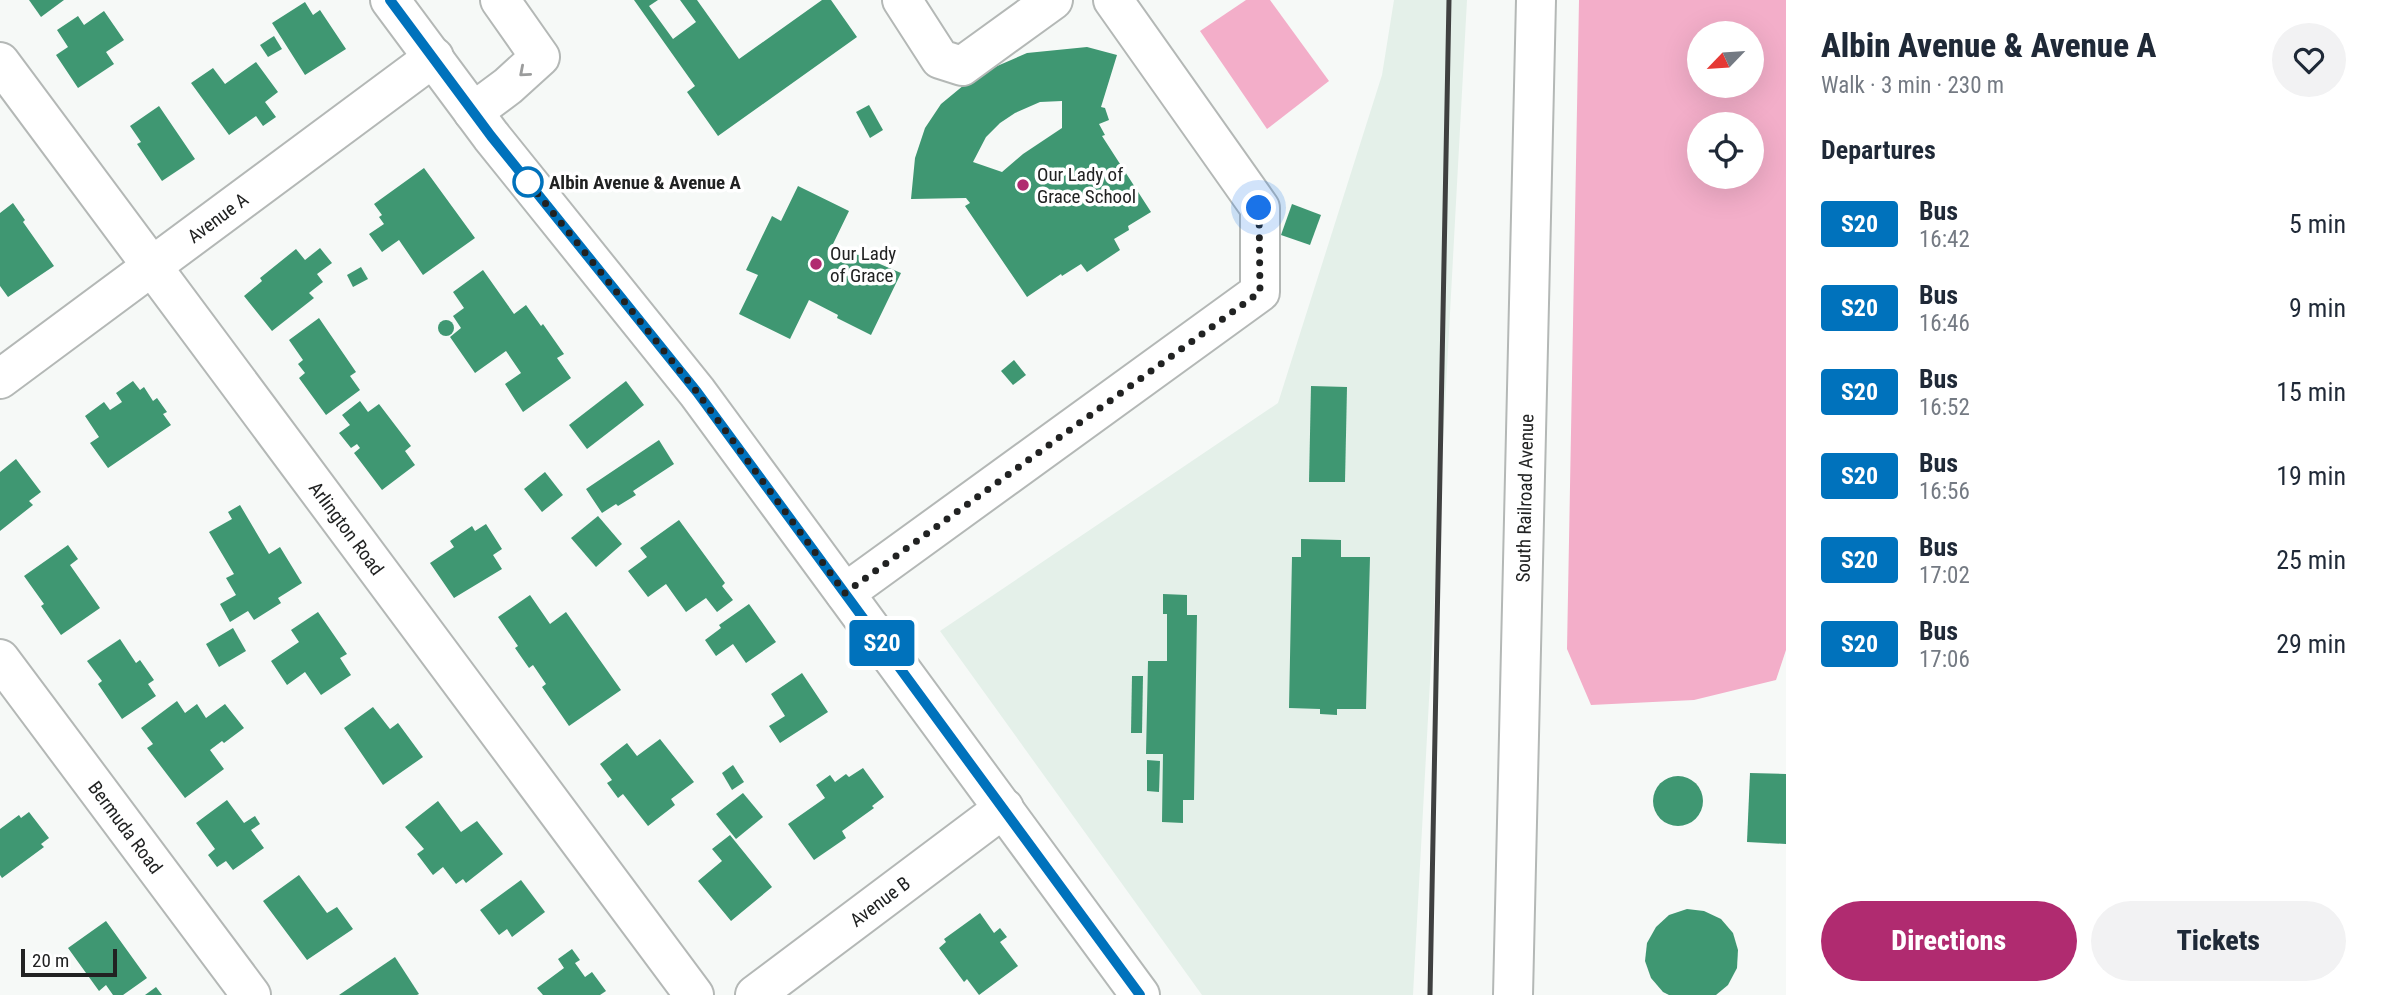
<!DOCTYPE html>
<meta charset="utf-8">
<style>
body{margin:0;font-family:"Roboto Condensed",sans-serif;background:#f2f2f3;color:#1f2937;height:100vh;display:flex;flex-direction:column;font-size:26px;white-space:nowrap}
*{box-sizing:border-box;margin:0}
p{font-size:23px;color:#747a83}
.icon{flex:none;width:38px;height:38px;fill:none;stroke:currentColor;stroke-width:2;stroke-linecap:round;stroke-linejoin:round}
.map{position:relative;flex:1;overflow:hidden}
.details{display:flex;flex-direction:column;background:#fff;width:595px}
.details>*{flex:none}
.badge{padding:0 14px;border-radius:5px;font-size:24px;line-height:46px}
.needle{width:46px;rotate:245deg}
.tools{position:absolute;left:1687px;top:21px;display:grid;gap:14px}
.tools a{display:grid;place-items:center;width:77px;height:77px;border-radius:50%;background:#fff;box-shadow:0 7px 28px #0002;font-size:35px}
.scale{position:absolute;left:21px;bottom:18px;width:96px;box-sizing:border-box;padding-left:7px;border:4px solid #212222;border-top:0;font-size:19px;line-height:24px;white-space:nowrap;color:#212222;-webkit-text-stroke:5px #fff;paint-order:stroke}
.you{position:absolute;width:35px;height:35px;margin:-18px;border:5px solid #fff;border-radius:50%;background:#1a73e8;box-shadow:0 0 0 10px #1a73e833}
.map>.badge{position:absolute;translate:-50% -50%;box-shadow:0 0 0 4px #fff}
h2{padding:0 35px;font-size:26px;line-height:63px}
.round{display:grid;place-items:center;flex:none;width:74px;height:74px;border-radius:37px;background:#f2f2f3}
.summary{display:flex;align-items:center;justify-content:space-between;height:119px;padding:0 35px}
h1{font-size:33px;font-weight:800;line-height:52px}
.button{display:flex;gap:14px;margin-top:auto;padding:14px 35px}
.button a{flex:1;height:80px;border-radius:42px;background:#b02b70;color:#fff;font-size:28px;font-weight:800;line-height:80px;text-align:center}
.button a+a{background:#f2f2f3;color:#1f2937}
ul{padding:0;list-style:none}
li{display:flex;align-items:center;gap:21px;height:84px;padding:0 35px}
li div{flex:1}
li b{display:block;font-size:26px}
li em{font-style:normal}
li .badge{min-width:77px;font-weight:700;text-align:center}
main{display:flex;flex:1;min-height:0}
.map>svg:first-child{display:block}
.built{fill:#e4f0e9}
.green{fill:#f3aec9;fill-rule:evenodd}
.building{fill:#3f9772;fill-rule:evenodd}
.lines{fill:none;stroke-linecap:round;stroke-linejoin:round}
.minor-casing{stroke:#b4b8b6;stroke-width:42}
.minor{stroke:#fff;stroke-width:38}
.rail{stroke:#3f4040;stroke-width:5}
.oneway{stroke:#9b9c9c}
.line-casing{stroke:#fff;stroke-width:16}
.line{stroke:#0072bc;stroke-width:10}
.walk{stroke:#212222;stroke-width:7;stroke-dasharray:0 12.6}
.stop-dot{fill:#fff;stroke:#0072bc;stroke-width:3.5}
.poi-dot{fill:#b02b70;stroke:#fff;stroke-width:2.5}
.labels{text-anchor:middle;stroke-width:7;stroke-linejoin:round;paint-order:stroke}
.poi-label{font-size:19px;fill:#212222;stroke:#fff;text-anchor:start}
.stop-label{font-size:19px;font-weight:bold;fill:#212222;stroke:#fff;text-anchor:start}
.street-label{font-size:19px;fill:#212222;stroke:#fff}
</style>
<main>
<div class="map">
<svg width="1786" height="995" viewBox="0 0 1786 995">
<rect width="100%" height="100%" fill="#f6f9f7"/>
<path class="built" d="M 1394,0 L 1467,0 L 1413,995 L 1202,995 L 940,631 L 1278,403 L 1382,75 Z"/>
<g class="green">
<path d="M 1246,0 L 1270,0 L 1329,81 L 1267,129 L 1200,31 Z"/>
<path d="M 1579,0 L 1786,0 L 1786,650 L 1776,680 L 1694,700 L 1591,705 L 1567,649 ZM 1699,33 L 1752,33 L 1752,86 L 1699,86 ZM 1699,124 L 1752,124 L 1752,177 L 1699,177 Z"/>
</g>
<g class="building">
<path d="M 29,0 L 64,0 L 41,17 Z"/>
<path d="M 634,0 L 658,0 L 649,6 L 673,39 L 696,22 L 680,0 L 697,0 L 739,59 L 822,0 L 831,0 L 857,37 L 718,136 L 687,92 L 695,86 Z"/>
<path d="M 305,2 L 313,15 L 320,10 L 346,49 L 305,75 L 272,23 Z"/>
<path d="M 104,11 L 124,40 L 106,52 L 114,64 L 78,88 L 56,55 L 68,47 L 57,30 L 78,16 L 84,25 Z"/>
<path d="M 274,36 L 282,49 L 268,57 L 260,45 Z"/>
<path d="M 1087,47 L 1117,55 L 1101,107 L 1105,108 L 1109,120 L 1099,124 L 1105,135 L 1102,136 L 1151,212 L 1128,226 L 1129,230 L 1114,239 L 1120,250 L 1087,272 L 1081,264 L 1062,276 L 1061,274 L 1027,297 L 965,206 L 970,203 L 966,198 L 911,199 L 915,158 L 925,128 L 941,104 L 964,85 L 988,70 L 1027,53 ZM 1062,101 L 1062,128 L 1023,154 L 1002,172 L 973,162 L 986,137 L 1000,123 L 1015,113 L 1040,102 Z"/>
<path d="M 256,62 L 278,92 L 265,102 L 276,117 L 263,126 L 256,116 L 229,135 L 191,83 L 213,68 L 225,84 Z"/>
<path d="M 869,105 L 883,130 L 870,138 L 856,112 Z"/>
<path d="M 159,106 L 195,159 L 162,181 L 137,144 L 141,142 L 130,126 Z"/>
<path d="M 424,168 L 475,238 L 423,275 L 399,240 L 382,252 L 369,234 L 384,224 L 379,217 L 382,215 L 374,204 Z"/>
<path d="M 798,186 L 849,211 L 833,244 L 901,273 L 871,335 L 837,318 L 838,315 L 809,300 L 790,339 L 739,314 L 758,275 L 746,270 L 772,216 L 781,221 Z"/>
<path d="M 13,203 L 25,220 L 23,222 L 54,266 L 8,297 L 0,286 L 0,213 Z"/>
<path d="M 1292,204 L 1321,215 L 1310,245 L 1281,235 Z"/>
<path d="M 320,248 L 332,263 L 317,274 L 323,282 L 309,293 L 314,298 L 272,331 L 244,296 L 262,281 L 260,278 L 296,249 L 305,260 Z"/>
<path d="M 361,267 L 368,279 L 353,287 L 347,275 Z"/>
<path d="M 483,270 L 514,314 L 526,305 L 541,326 L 543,324 L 564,354 L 557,358 L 571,378 L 523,412 L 505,384 L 521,373 L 506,351 L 475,373 L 450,337 L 461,328 L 453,316 L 464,308 L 453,292 Z"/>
<path d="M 319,318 L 356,372 L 350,376 L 360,390 L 326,415 L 299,378 L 305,373 L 298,364 L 303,360 L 289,340 Z"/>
<circle cx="446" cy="328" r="8"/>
<path d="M 1014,360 L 1026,375 L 1013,385 L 1001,371 Z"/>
<path d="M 133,381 L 140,390 L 144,387 L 153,401 L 157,398 L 167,412 L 163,414 L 171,425 L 108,468 L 90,443 L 99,437 L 85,416 L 104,402 L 110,410 L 122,402 L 116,393 Z"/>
<path d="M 626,381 L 644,405 L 587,449 L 569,425 Z"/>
<path d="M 1311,386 L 1347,387 L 1345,482 L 1309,482 Z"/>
<path d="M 360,401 L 368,412 L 379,404 L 411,446 L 405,451 L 415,465 L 382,490 L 354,453 L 360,448 L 357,444 L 351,448 L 339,433 L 350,425 L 342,415 Z"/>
<path d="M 659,440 L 674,464 L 633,491 L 636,495 L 618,506 L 616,504 L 602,513 L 586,489 Z"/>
<path d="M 16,459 L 41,492 L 29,501 L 33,505 L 0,531 L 0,472 Z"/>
<path d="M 545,472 L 563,495 L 542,512 L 524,489 Z"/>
<path d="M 240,505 L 269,554 L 280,547 L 302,583 L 278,598 L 281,603 L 254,620 L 248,611 L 230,622 L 220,604 L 236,595 L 226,578 L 234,574 L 209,532 L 232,519 L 228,512 Z"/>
<path d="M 598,516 L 622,544 L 596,567 L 571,538 Z"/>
<path d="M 679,520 L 725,583 L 722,586 L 733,600 L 717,612 L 706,598 L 686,612 L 666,584 L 648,597 L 628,571 L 647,557 L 640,548 Z"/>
<path d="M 486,524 L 502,549 L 493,555 L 502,569 L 454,598 L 430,563 L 454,547 L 450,541 L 472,526 L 475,531 Z"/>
<path d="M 1301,539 L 1341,540 L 1341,557 L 1370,557 L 1366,709 L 1337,709 L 1337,715 L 1320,714 L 1320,709 L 1289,708 L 1292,557 L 1301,557 Z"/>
<path d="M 68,545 L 78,559 L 70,565 L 100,608 L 61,635 L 41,606 L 44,604 L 24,576 Z"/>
<path d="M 1163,594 L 1187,595 L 1187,615 L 1197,615 L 1194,800 L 1183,800 L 1183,823 L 1162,822 L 1163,754 L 1146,754 L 1148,661 L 1167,661 L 1167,614 L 1163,614 Z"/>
<path d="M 530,595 L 550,624 L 566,612 L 621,690 L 569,726 L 542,687 L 546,684 L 533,665 L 529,668 L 515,648 L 518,646 L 498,617 Z"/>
<path d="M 749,604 L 776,642 L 746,663 L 733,644 L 716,656 L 705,640 L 721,628 L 719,625 Z"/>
<path d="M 318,612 L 347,654 L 340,658 L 351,675 L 321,695 L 305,672 L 287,685 L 271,661 L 299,642 L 291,630 Z"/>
<path d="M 233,628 L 246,651 L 219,667 L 206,644 Z"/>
<path d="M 120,639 L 136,663 L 140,660 L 154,680 L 148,684 L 156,696 L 122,719 L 98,684 L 102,681 L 87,661 Z"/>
<path d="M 802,673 L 828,712 L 780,743 L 769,726 L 785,716 L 771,694 Z"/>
<path d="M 1132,676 L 1143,676 L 1142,733 L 1131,733 Z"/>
<path d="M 177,701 L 185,713 L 197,704 L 206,718 L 225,704 L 244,728 L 224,743 L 222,741 L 210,750 L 224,769 L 185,798 L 147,748 L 153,744 L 141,728 Z"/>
<path d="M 373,707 L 390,729 L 398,723 L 423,757 L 383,785 L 344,728 Z"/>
<path d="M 660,739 L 694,782 L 671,799 L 675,805 L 648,826 L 623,794 L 618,798 L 607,783 L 612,780 L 600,764 L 627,743 L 637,756 Z"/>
<path d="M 1147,760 L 1160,761 L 1159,792 L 1147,791 Z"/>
<path d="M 733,765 L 744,782 L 732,790 L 722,773 Z"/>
<path d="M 863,768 L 884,797 L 872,806 L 874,808 L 842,831 L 846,838 L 814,860 L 788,824 L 825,798 L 816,785 L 830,775 L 835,782 L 846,774 L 849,777 Z"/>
<path d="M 1750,773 L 1786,774 L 1786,844 L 1747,842 Z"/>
<circle cx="1678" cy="801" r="25"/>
<path d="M 743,793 L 763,817 L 736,839 L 716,814 Z"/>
<path d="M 227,800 L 244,823 L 255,816 L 260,824 L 251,830 L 264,848 L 233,870 L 226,861 L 217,867 L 208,855 L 215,849 L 196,823 Z"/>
<path d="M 438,801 L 461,832 L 477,821 L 503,854 L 466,883 L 463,879 L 456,884 L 443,867 L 433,875 L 417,854 L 424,849 L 405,827 Z"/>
<path d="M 29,812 L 49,838 L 41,844 L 44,847 L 2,878 L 0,875 L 0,829 L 19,815 L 21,818 Z"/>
<path d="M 730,835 L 772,887 L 731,921 L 698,881 L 722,861 L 712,849 Z"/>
<path d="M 299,875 L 327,913 L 337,907 L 353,929 L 307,960 L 263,901 Z"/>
<path d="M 521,880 L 545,912 L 512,937 L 507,929 L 499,935 L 480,910 Z"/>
<path d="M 1687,909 L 1704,911 L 1721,919 L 1733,933 L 1738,950 L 1737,968 L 1728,985 L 1716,995 L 1669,995 L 1663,992 L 1651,978 L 1645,961 L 1647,943 L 1656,927 L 1669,915 Z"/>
<path d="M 980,913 L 994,933 L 1000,928 L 1007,937 L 1000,942 L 1018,966 L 979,995 L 967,979 L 964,982 L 939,948 L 946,942 L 944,939 Z"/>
<path d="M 106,921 L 147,978 L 123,995 L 113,995 L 106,985 L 99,991 L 68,948 Z"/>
<path d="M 572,949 L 580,960 L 575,963 L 585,977 L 592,972 L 606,991 L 600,995 L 543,995 L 537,988 L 564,968 L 558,959 Z"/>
<path d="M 395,957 L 419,994 L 417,995 L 339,995 Z"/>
<path d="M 156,987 L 162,995 L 145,995 Z"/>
</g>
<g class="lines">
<defs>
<g id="minor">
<path d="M 390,0 L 491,136 L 697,392 L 1140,995"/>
<path d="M 902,0 L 940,59 L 962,66 L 1053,0"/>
<path id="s1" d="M 0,62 L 694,995"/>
<path d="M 473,112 L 508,86 L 540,57 L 500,0"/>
<path id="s2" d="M 0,379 L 434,57"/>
<path d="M 845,593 L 1260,292 L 1260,208 L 1113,0"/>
<path id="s3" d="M 0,659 L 251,995"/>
<path id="s4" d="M 755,995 L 1004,808"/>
<path id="s5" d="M 1513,995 L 1536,0"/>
</g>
</defs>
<use href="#minor" class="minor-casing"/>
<use href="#minor" class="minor"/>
<path class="rail" d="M 1430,995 L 1449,0"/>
</g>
<defs><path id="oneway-chevron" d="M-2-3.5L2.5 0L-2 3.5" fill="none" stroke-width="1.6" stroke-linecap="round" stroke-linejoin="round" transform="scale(1.75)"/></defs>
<use class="oneway" href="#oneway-chevron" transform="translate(524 72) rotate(139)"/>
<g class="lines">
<defs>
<path id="line" d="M 390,0 L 491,136 L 697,392 L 1140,995"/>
</defs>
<use href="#line" class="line-casing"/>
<use href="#line" class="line"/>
<path class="walk" d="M 528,182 L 525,178 L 697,392 L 845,593 L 1260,292 L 1259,208"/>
</g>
<circle class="stop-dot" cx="528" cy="182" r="14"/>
<g class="poi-dot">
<circle cx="1023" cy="185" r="7"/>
<circle cx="816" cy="264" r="7"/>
</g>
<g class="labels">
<g class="poi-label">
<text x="1037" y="181">Our Lady of<tspan x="1037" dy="22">Grace School</tspan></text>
<text x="830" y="260">Our Lady<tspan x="830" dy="22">of Grace</tspan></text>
</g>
<g class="stop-label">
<text x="549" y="189">Albin Avenue &amp; Avenue A</text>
</g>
<g class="street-label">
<text dy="7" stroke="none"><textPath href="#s2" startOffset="271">Avenue A</textPath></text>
<text dy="7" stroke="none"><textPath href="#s5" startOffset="497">South Railroad Avenue</textPath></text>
<text dy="7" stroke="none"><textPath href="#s1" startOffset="581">Arlington Road</textPath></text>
<text dy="7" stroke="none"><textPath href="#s3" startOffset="210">Bermuda Road</textPath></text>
<text dy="7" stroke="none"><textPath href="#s4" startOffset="156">Avenue B</textPath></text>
</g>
</g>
</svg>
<div class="tools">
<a><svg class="needle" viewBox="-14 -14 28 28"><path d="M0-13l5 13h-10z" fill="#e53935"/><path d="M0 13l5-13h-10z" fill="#747a83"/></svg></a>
<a><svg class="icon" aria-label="locate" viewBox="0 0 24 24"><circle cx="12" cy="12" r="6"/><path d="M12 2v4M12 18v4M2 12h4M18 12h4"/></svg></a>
</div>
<div class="scale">20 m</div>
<div class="you" style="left:1259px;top:208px"></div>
<b class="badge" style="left:882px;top:643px;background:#0072bc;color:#fff">S20</b>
</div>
<section class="details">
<div class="summary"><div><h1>Albin Avenue &amp; Avenue A</h1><p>Walk · 3 min · 230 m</p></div><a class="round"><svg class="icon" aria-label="heart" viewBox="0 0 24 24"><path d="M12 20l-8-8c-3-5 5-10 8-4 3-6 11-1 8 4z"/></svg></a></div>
<h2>Departures</h2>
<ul>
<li><span class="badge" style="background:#0072bc;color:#fff">S20</span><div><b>Bus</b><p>16:42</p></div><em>5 min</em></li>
<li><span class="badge" style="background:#0072bc;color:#fff">S20</span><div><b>Bus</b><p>16:46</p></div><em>9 min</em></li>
<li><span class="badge" style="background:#0072bc;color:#fff">S20</span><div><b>Bus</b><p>16:52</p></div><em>15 min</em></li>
<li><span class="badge" style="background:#0072bc;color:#fff">S20</span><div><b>Bus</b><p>16:56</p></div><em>19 min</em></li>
<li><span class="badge" style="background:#0072bc;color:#fff">S20</span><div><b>Bus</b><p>17:02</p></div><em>25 min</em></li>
<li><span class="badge" style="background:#0072bc;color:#fff">S20</span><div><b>Bus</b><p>17:06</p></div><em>29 min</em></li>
</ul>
<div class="button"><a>Directions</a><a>Tickets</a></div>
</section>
</main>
